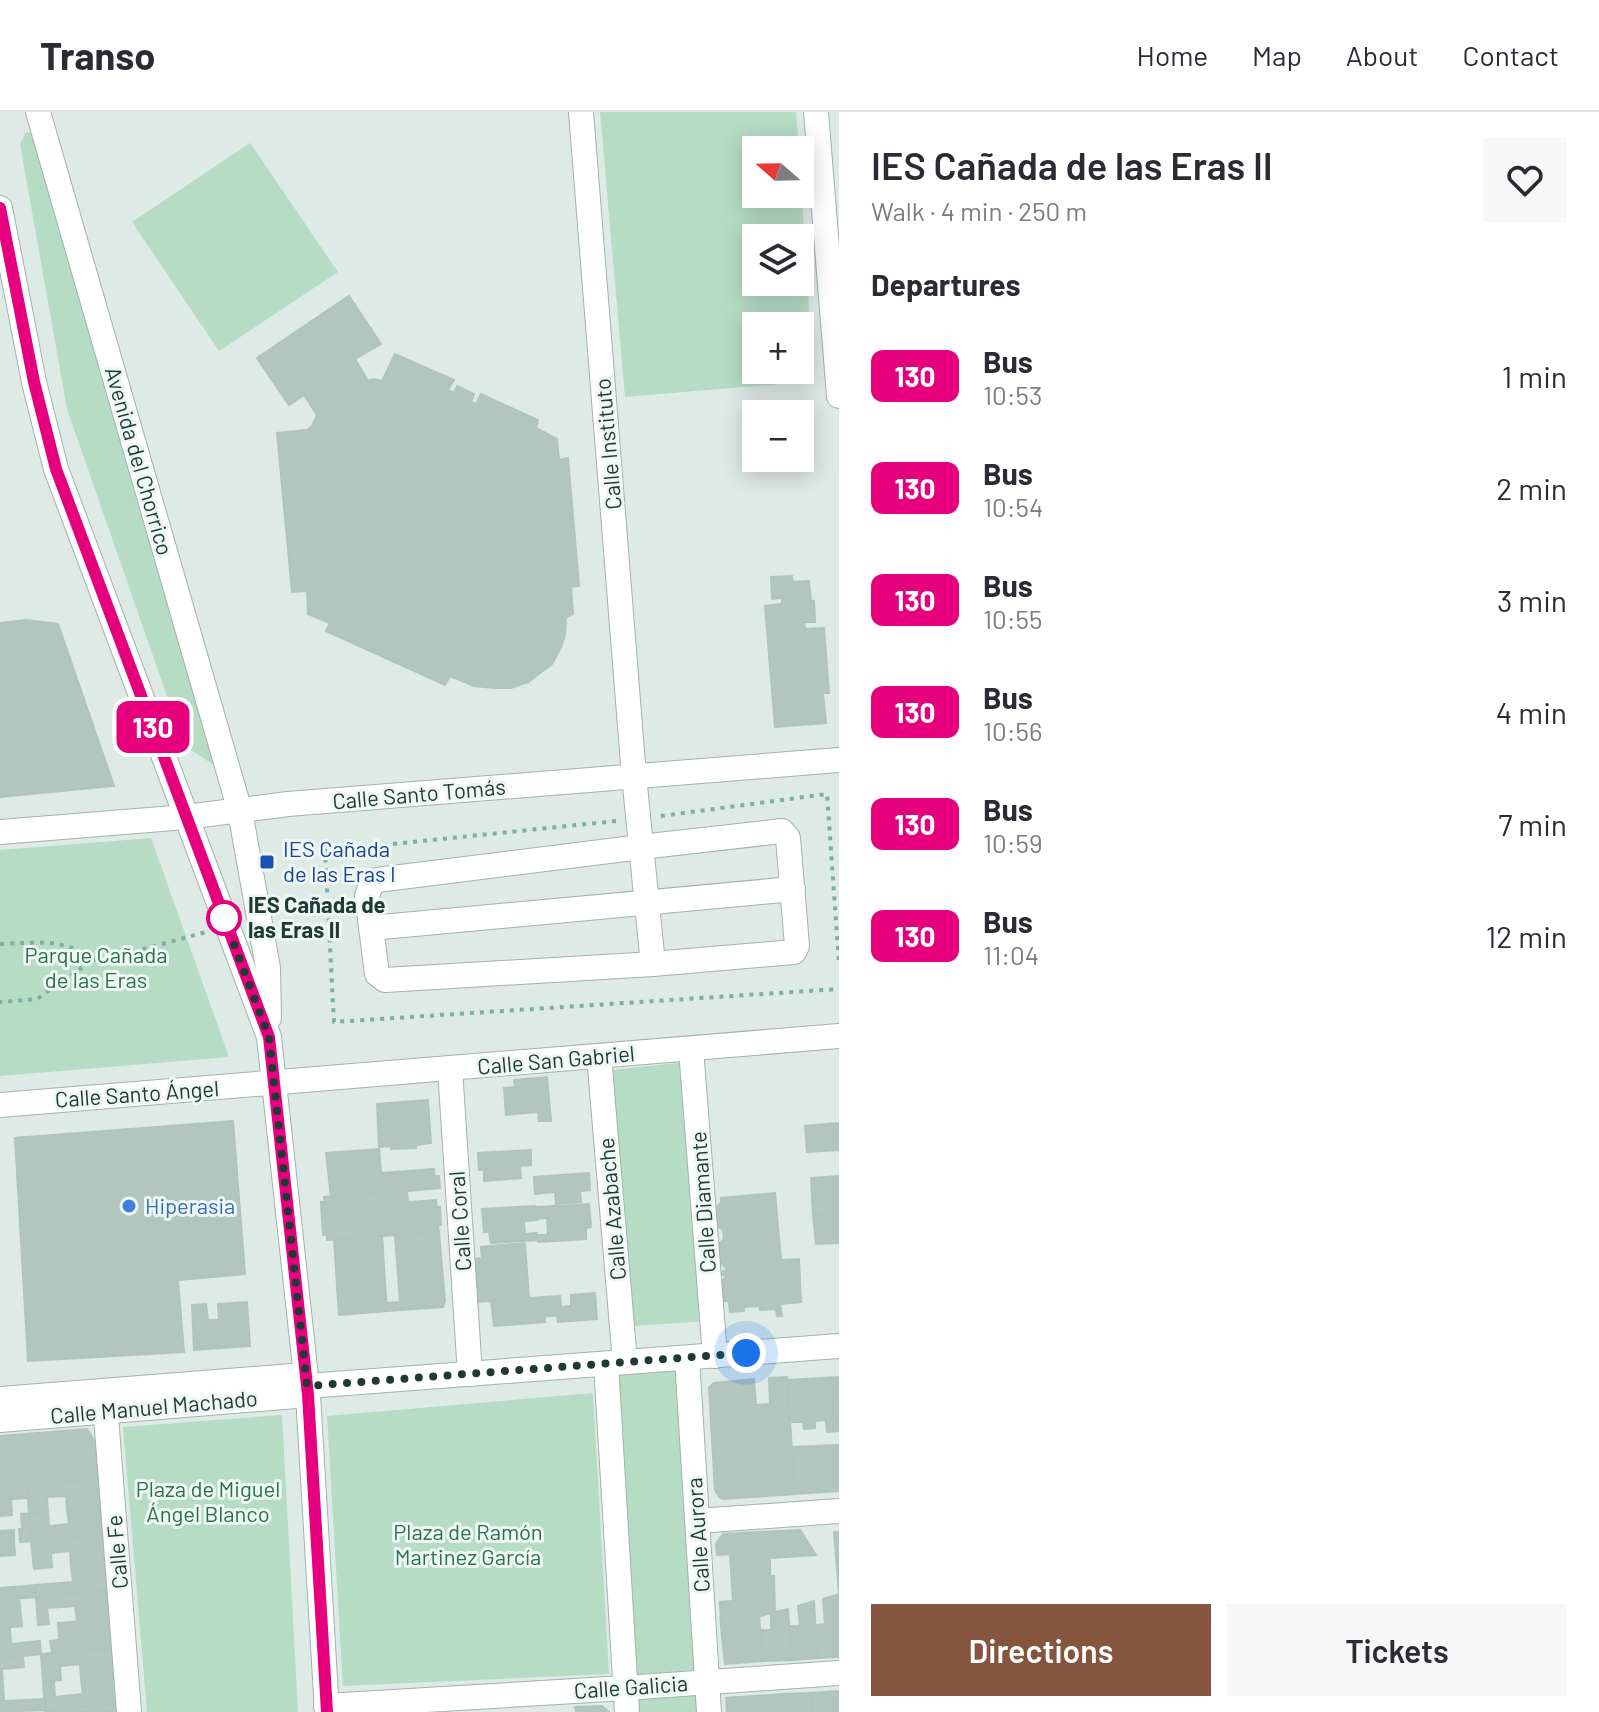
<!DOCTYPE html>
<meta charset="utf-8">
<style>
body{margin:0;font-family:Barlow,sans-serif;background:#f7f7f7;color:#2b2b33;height:100vh;display:flex;flex-direction:column;font-size:30px;white-space:nowrap}
*{box-sizing:border-box;margin:0}
p{font-size:26px;color:#7c7c81}
.icon{flex:none;width:44px;height:44px;fill:none;stroke:currentColor;stroke-width:2;stroke-linecap:round;stroke-linejoin:round}
.map{position:relative;flex:1;overflow:hidden}
.sheet{display:flex;flex-direction:column;background:#fff;width:760px}
.sheet>*{flex:none}
.badge{padding:0 16px;border-radius:12px;font-size:28px;line-height:52px}
.needle{width:52px;rotate:290deg}
.tools{position:absolute;left:742px;top:24px;display:grid;gap:16px}
.tools a{display:grid;place-items:center;width:72px;height:72px;border-radius:0px;background:#fff;box-shadow:0 4px 20px #0003;font-size:40px}
.you{position:absolute;width:40px;height:40px;margin:-20px;border:6px solid #fff;border-radius:50%;background:#1a73e8;box-shadow:0 0 0 12px #1a73e833}
.map>.badge{position:absolute;translate:-50% -50%;box-shadow:0 0 0 4px #fff}
h2{padding:0 32px;font-size:30px;line-height:72px}
.round{display:grid;place-items:center;flex:none;width:84px;height:84px;border-radius:0px;background:#f7f7f7}
.headline{display:flex;align-items:center;justify-content:space-between;height:136px;padding:0 32px}
h1{font-size:38px;font-weight:600;line-height:60px}
.cta{display:flex;gap:16px;margin-top:auto;padding:16px 32px}
.cta a{flex:1;height:92px;border-radius:0px;background:#865540;color:#fff;font-size:32px;font-weight:600;line-height:92px;text-align:center}
.cta a+a{background:#f7f7f7;color:#2b2b33}
ul{padding:0;list-style:none}
li{display:flex;align-items:center;gap:24px;height:112px;padding:0 32px}
li div{flex:1}
li b{display:block;font-size:30px}
li em{font-style:normal}
li .badge{min-width:88px;font-weight:700;text-align:center}
header{display:flex;align-items:center;gap:48px;box-sizing:border-box;height:112px;padding:0 40px;background:#fff;border-bottom:2px solid #e1e1e2}
header strong{font-size:38px}
nav{display:flex;gap:44px;margin-inline-start:auto;font-size:28px}
main{display:flex;flex:1;min-height:0}
.map>svg:first-child{display:block}
.green{fill:#b6dcc4;fill-rule:evenodd}
.building{fill:#b3c5bf;stroke:#b0c4bd;stroke-width:2}
.lines{fill:none;stroke-linecap:round;stroke-linejoin:round}
.minor-casing{stroke:#a1b2ad;stroke-width:26}
.path{stroke:#7dafa4;stroke-width:4;stroke-dasharray:4 6;stroke-linecap:butt}
.minor{stroke:#fff;stroke-width:24}
.line-casing{stroke:#fff;stroke-width:18}
.line{stroke:#e6007e;stroke-width:12}
.walk{stroke:#1f3a35;stroke-width:8;stroke-dasharray:0 14.4}
.transit-dot{fill:#1a4fb4;stroke:#eef7f3;stroke-width:3}
.stop-dot{fill:#fff;stroke:#e6007e;stroke-width:4}
.shop-dot{fill:#3f7fe0;stroke:#eef7f3;stroke-width:3}
.labels{text-anchor:middle;stroke-width:6;stroke-linejoin:round;paint-order:stroke}
.street-label{font-size:22px;fill:#1f3a35;stroke:#eef7f3}
.transit-label{font-size:22px;fill:#164399;stroke:#eef7f3;text-anchor:start}
.stop-label{font-size:22px;font-weight:bold;fill:#1f3a35;stroke:#eef7f3;text-anchor:start}
.park-label{font-size:22px;fill:#29724b;stroke:#eef7f3}
.shop-label{font-size:22px;fill:#366cbe;stroke:#eef7f3;text-anchor:start}
</style>
<header>
<strong>Transo</strong>
<nav><a>Home</a><a>Map</a><a>About</a><a>Contact</a></nav>
</header>
<main>
<div class="map">
<svg width="839" height="1600" viewBox="0 0 839 1600">
<rect width="100%" height="100%" fill="#deeae6"/>
<g class="green">
<path d="M 600,0 L 796,0 L 799,38 L 756,38 L 756,82 L 800,82 L 800,60 L 814,269 L 625,285 ZM 756,126 L 800,126 L 800,170 L 756,170 ZM 800,214 L 800,258 L 756,258 L 756,214 Z"/>
<path d="M 26,20 L 35,22 L 218,656 L 184,633 L 67,297 L 20,32 Z"/>
<path d="M 250,31 L 338,160 L 219,239 L 132,110 Z"/>
<path d="M 151,726 L 229,945 L 0,964 L 0,738 Z"/>
<path d="M 687,950 L 708,1209 L 633,1214 L 612,958 Z"/>
<path d="M 680,1258 L 695,1558 L 635,1563 L 616,1263 Z"/>
<path d="M 593,1281 L 609,1562 L 343,1574 L 327,1304 Z"/>
<path d="M 282,1303 L 298,1600 L 147,1600 L 123,1315 Z"/>
<path d="M 701,1579 L 702,1600 L 637,1600 L 636,1583 Z"/>
</g>
<g class="building">
<path d="M 349,184 L 381,232 L 355,247 L 368,269 L 374,267 L 382,269 L 395,242 L 454,268 L 448,278 L 454,281 L 457,274 L 474,282 L 471,290 L 476,292 L 481,282 L 538,308 L 536,316 L 557,327 L 559,348 L 568,346 L 579,474 L 571,475 L 573,502 L 566,506 L 565,523 L 561,535 L 552,552 L 528,570 L 511,576 L 494,576 L 474,574 L 450,564 L 445,573 L 326,519 L 330,511 L 308,502 L 307,479 L 292,480 L 277,321 L 307,318 L 312,314 L 317,303 L 304,283 L 289,293 L 257,246 Z"/>
<path d="M 792,464 L 793,470 L 809,469 L 811,489 L 814,489 L 815,510 L 804,510 L 805,517 L 824,516 L 829,581 L 823,581 L 826,611 L 775,615 L 765,494 L 782,492 L 782,486 L 772,487 L 771,465 Z"/>
<path d="M 26,508 L 58,512 L 114,674 L 0,685 L 0,511 Z"/>
<path d="M 547,965 L 551,1009 L 539,1009 L 538,1000 L 506,1003 L 504,976 L 515,975 L 514,968 Z"/>
<path d="M 428,988 L 431,1031 L 416,1033 L 416,1036 L 391,1037 L 391,1034 L 379,1035 L 377,992 Z"/>
<path d="M 233,1009 L 245,1162 L 178,1168 L 184,1240 L 28,1249 L 15,1026 Z"/>
<path d="M 839,1011 L 839,1038 L 807,1040 L 805,1014 Z"/>
<path d="M 379,1037 L 381,1061 L 434,1057 L 435,1065 L 439,1064 L 440,1076 L 407,1079 L 408,1090 L 384,1092 L 384,1080 L 331,1085 L 326,1041 Z"/>
<path d="M 531,1038 L 531,1053 L 520,1054 L 521,1066 L 484,1069 L 484,1057 L 479,1058 L 478,1041 Z"/>
<path d="M 589,1061 L 590,1078 L 580,1079 L 581,1090 L 556,1092 L 555,1080 L 535,1082 L 534,1065 Z"/>
<path d="M 839,1064 L 839,1101 L 813,1103 L 811,1066 Z"/>
<path d="M 384,1080 L 384,1092 L 436,1088 L 437,1095 L 440,1095 L 441,1113 L 438,1113 L 439,1120 L 327,1128 L 327,1122 L 323,1123 L 321,1090 L 325,1090 L 324,1085 Z"/>
<path d="M 775,1081 L 781,1148 L 799,1147 L 801,1190 L 780,1192 L 782,1204 L 777,1204 L 776,1197 L 760,1198 L 760,1194 L 744,1195 L 744,1199 L 730,1200 L 729,1189 L 724,1189 L 723,1168 L 727,1163 L 715,1164 L 715,1160 L 726,1159 L 726,1156 L 721,1151 L 720,1146 L 714,1147 L 713,1137 L 720,1136 L 720,1131 L 724,1127 L 723,1118 L 718,1114 L 718,1109 L 711,1110 L 710,1100 L 718,1100 L 717,1095 L 721,1090 L 721,1086 Z"/>
<path d="M 589,1092 L 591,1115 L 586,1116 L 586,1127 L 538,1130 L 537,1123 L 548,1123 L 547,1106 L 536,1107 L 536,1095 Z"/>
<path d="M 535,1094 L 537,1108 L 524,1109 L 525,1122 L 537,1121 L 537,1128 L 491,1131 L 489,1120 L 484,1120 L 482,1097 Z"/>
<path d="M 839,1101 L 839,1131 L 816,1132 L 813,1103 Z"/>
<path d="M 439,1120 L 445,1189 L 443,1195 L 387,1199 L 387,1191 L 400,1190 L 395,1123 Z"/>
<path d="M 382,1124 L 387,1199 L 339,1203 L 334,1128 Z"/>
<path d="M 525,1131 L 529,1186 L 478,1190 L 475,1147 L 482,1146 L 481,1135 Z"/>
<path d="M 595,1181 L 597,1207 L 558,1210 L 557,1204 L 545,1204 L 543,1185 L 560,1184 L 561,1195 L 571,1194 L 571,1183 Z"/>
<path d="M 543,1185 L 545,1210 L 494,1214 L 491,1189 Z"/>
<path d="M 247,1190 L 250,1234 L 194,1238 L 192,1193 L 206,1192 L 208,1208 L 219,1208 L 218,1192 Z"/>
<path d="M 787,1265 L 795,1382 L 723,1387 L 719,1385 L 715,1378 L 709,1276 L 714,1271 L 754,1267 L 756,1293 L 770,1292 L 769,1266 Z"/>
<path d="M 839,1265 L 838,1319 L 827,1320 L 826,1308 L 815,1309 L 815,1316 L 804,1317 L 803,1310 L 790,1310 L 787,1268 Z"/>
<path d="M 87,1317 L 97,1333 L 100,1367 L 0,1375 L 0,1324 Z"/>
<path d="M 839,1333 L 839,1379 L 795,1382 L 792,1335 Z"/>
<path d="M 100,1367 L 102,1395 L 67,1398 L 66,1384 L 47,1385 L 48,1400 L 29,1402 L 27,1373 Z"/>
<path d="M 27,1373 L 28,1386 L 11,1387 L 12,1403 L 0,1404 L 0,1375 Z"/>
<path d="M 102,1395 L 104,1423 L 31,1429 L 29,1402 L 48,1400 L 49,1414 L 69,1412 L 67,1398 Z"/>
<path d="M 21,1402 L 29,1402 L 31,1429 L 20,1430 L 19,1417 L 22,1417 Z"/>
<path d="M 14,1418 L 14,1431 L 0,1432 L 0,1419 Z"/>
<path d="M 800,1418 L 816,1443 L 770,1446 L 770,1464 L 774,1464 L 775,1500 L 721,1515 L 720,1490 L 733,1489 L 730,1442 L 717,1443 L 716,1432 L 723,1422 Z"/>
<path d="M 834,1420 L 839,1420 L 839,1482 Z"/>
<path d="M 104,1423 L 106,1450 L 71,1454 L 70,1439 L 51,1441 L 52,1455 L 34,1457 L 31,1429 Z"/>
<path d="M 14,1431 L 15,1443 L 0,1444 L 0,1432 Z"/>
<path d="M 106,1450 L 108,1478 L 36,1485 L 36,1473 L 73,1470 L 71,1454 Z"/>
<path d="M 36,1473 L 36,1485 L 0,1488 L 0,1476 Z"/>
<path d="M 108,1478 L 111,1507 L 77,1509 L 75,1494 L 47,1496 L 49,1512 L 38,1513 L 36,1485 Z"/>
<path d="M 839,1482 L 839,1545 L 817,1546 L 815,1513 L 825,1512 L 823,1487 Z"/>
<path d="M 19,1486 L 22,1514 L 0,1516 L 0,1488 Z"/>
<path d="M 814,1489 L 817,1546 L 792,1548 L 789,1514 L 800,1514 L 798,1494 Z"/>
<path d="M 788,1497 L 792,1548 L 763,1549 L 760,1518 L 771,1518 L 771,1501 Z"/>
<path d="M 759,1504 L 763,1549 L 725,1552 L 721,1515 Z"/>
<path d="M 111,1507 L 113,1536 L 52,1541 L 50,1529 L 59,1528 L 58,1511 Z"/>
<path d="M 10,1515 L 11,1532 L 40,1529 L 41,1542 L 0,1546 L 0,1516 Z"/>
<path d="M 113,1536 L 116,1563 L 81,1567 L 80,1552 L 60,1554 L 61,1568 L 43,1570 L 41,1542 Z"/>
<path d="M 23,1544 L 24,1555 L 2,1557 L 3,1573 L 0,1573 L 0,1546 Z"/>
<path d="M 116,1563 L 117,1592 L 45,1598 L 43,1570 L 54,1570 L 55,1585 L 83,1582 L 81,1567 Z"/>
<path d="M 0,1573 L 3,1573 L 4,1589 L 45,1587 L 45,1598 L 0,1600 Z"/>
<path d="M 839,1579 L 839,1600 L 812,1600 L 811,1581 Z"/>
<path d="M 811,1581 L 812,1600 L 784,1600 L 783,1582 Z"/>
<path d="M 783,1582 L 784,1600 L 727,1600 L 726,1586 Z"/>
<path d="M 117,1592 L 118,1600 L 45,1600 L 45,1598 Z"/>
<path d="M 602,1594 L 609,1600 L 576,1600 L 575,1595 Z"/>
</g>
<g class="lines">
<defs>
<g id="minor">
<path d="M 38,0 L 240,699 L 268,856 L 269,906"/>
<path d="M 581,0 L 634,664 L 653,852"/>
<path d="M 816,0 L 839,284"/>
<path d="M 0,96 L 34,270 L 56,357 L 269,925 L 308,1283 L 327,1600"/>
<path d="M 782,719 L 788,726 L 797,834 L 794,840 L 653,852 L 385,868 L 377,862 L 367,784 L 371,773 L 377,768 L 641,735 Z"/>
<path d="M 0,720 L 186,705 L 288,692 L 839,648"/>
<path d="M 371,816 L 793,777"/>
<path d="M 691,937 L 715,1244"/>
<path d="M 599,944 L 625,1250"/>
<path d="M 450,957 L 470,1262"/>
<path d="M 0,993 L 839,924"/>
<path d="M 687,1246 L 709,1600"/>
<path d="M 606,1252 L 627,1600"/>
<path d="M 307,1274 L 839,1234"/>
<path d="M 104,1279 L 129,1600"/>
<path d="M 0,1287 L 305,1263"/>
<path d="M 0,1308 L 308,1283"/>
<path d="M 697,1409 L 839,1399"/>
<path d="M 326,1594 L 625,1576 L 839,1561"/>
</g>
</defs>
<use href="#minor" class="minor-casing"/>
<g class="path">
<path d="M 661,704 L 827,682 L 839,852"/>
<path d="M 616,709 L 325,739 L 334,910 L 839,877"/>
<path d="M 0,832 C 35,831 64,825 93,848 L 37,887 L 0,890"/>
<path d="M 94,848 L 111,846 L 206,820"/>
</g>
<use href="#minor" class="minor"/>
</g>
<g class="lines">
<defs>
<path id="line" d="M 0,96 L 34,270 L 56,357 L 269,925 L 308,1283 L 327,1600"/>
</defs>
<use href="#line" class="line-casing"/>
<use href="#line" class="line"/>
<path class="walk" d="M 224,806 L 269,925 L 307,1274 L 746,1241"/>
</g>
<rect class="transit-dot" x="259" y="742" width="16" height="16" rx="4"/>
<circle class="stop-dot" cx="224" cy="806" r="16"/>
<circle class="shop-dot" cx="129" cy="1094" r="8"/>
<g class="labels">
<g class="street-label">
<text transform="translate(608 332) rotate(-95)" y="8">Calle Instituto</text>
<text transform="translate(139 349) rotate(74)" y="8">Avenida del Chorrico</text>
<text transform="translate(419 682) rotate(-5)" y="8">Calle Santo Tomás</text>
<text transform="translate(556 948) rotate(-5)" y="8">Calle San Gabriel</text>
<text transform="translate(137 982) rotate(-4)" y="8">Calle Santo Ángel</text>
<text transform="translate(703 1090) rotate(-94)" y="8">Calle Diamante</text>
<text transform="translate(612 1097) rotate(-95)" y="8">Calle Azabache</text>
<text transform="translate(460 1109) rotate(-94)" y="8">Calle Coral</text>
<text transform="translate(154 1295) rotate(-5)" y="8">Calle Manuel Machado</text>
<text transform="translate(698 1423) rotate(-94)" y="8">Calle Aurora</text>
<text transform="translate(117 1440) rotate(-95)" y="8">Calle Fe</text>
<text transform="translate(631 1575) rotate(-4)" y="8">Calle Galicia</text>
</g>
<g class="transit-label">
<text x="283" y="745">IES Cañada<tspan x="283" dy="25">de las Eras I</tspan></text>
</g>
<g class="stop-label">
<text x="248" y="801">IES Cañada de<tspan x="248" dy="25">las Eras II</tspan></text>
</g>
<g class="park-label">
<text x="96" y="851">Parque Cañada<tspan x="96" dy="25">de las Eras</tspan></text>
<text x="208" y="1385">Plaza de Miguel<tspan x="208" dy="25">Ángel Blanco</tspan></text>
<text x="468" y="1428">Plaza de Ramón<tspan x="468" dy="25">Martinez García</tspan></text>
</g>
<g class="shop-label">
<text x="145" y="1102">Hiperasia</text>
</g>
</g>
</svg>
<div class="tools">
<a><svg class="needle" viewBox="-14 -14 28 28"><path d="M0-13l5 13h-10z" fill="#e53935"/><path d="M0 13l5-13h-10z" fill="#7c7c81"/></svg></a>
<a><svg class="icon" aria-label="layers" viewBox="0 0 24 24"><path d="M12 4l9 5-9 5-9-5zM3 14l9 5 9-5"/></svg></a>
<a>+</a>
<a>−</a>
</div>
<div class="you" style="left:746px;top:1241px"></div>
<b class="badge" style="left:153px;top:615px;background:#e6007e;color:#fff">130</b>
</div>
<section class="sheet">
<div class="headline"><div><h1>IES Cañada de las Eras II</h1><p>Walk · 4 min · 250 m</p></div><a class="round"><svg class="icon" aria-label="heart" viewBox="0 0 24 24"><path d="M12 20l-8-8c-3-5 5-10 8-4 3-6 11-1 8 4z"/></svg></a></div>
<h2>Departures</h2>
<ul>
<li><span class="badge" style="background:#e6007e;color:#fff">130</span><div><b>Bus</b><p>10:53</p></div><em>1 min</em></li>
<li><span class="badge" style="background:#e6007e;color:#fff">130</span><div><b>Bus</b><p>10:54</p></div><em>2 min</em></li>
<li><span class="badge" style="background:#e6007e;color:#fff">130</span><div><b>Bus</b><p>10:55</p></div><em>3 min</em></li>
<li><span class="badge" style="background:#e6007e;color:#fff">130</span><div><b>Bus</b><p>10:56</p></div><em>4 min</em></li>
<li><span class="badge" style="background:#e6007e;color:#fff">130</span><div><b>Bus</b><p>10:59</p></div><em>7 min</em></li>
<li><span class="badge" style="background:#e6007e;color:#fff">130</span><div><b>Bus</b><p>11:04</p></div><em>12 min</em></li>
</ul>
<div class="cta"><a>Directions</a><a>Tickets</a></div>
</section>
</main>
